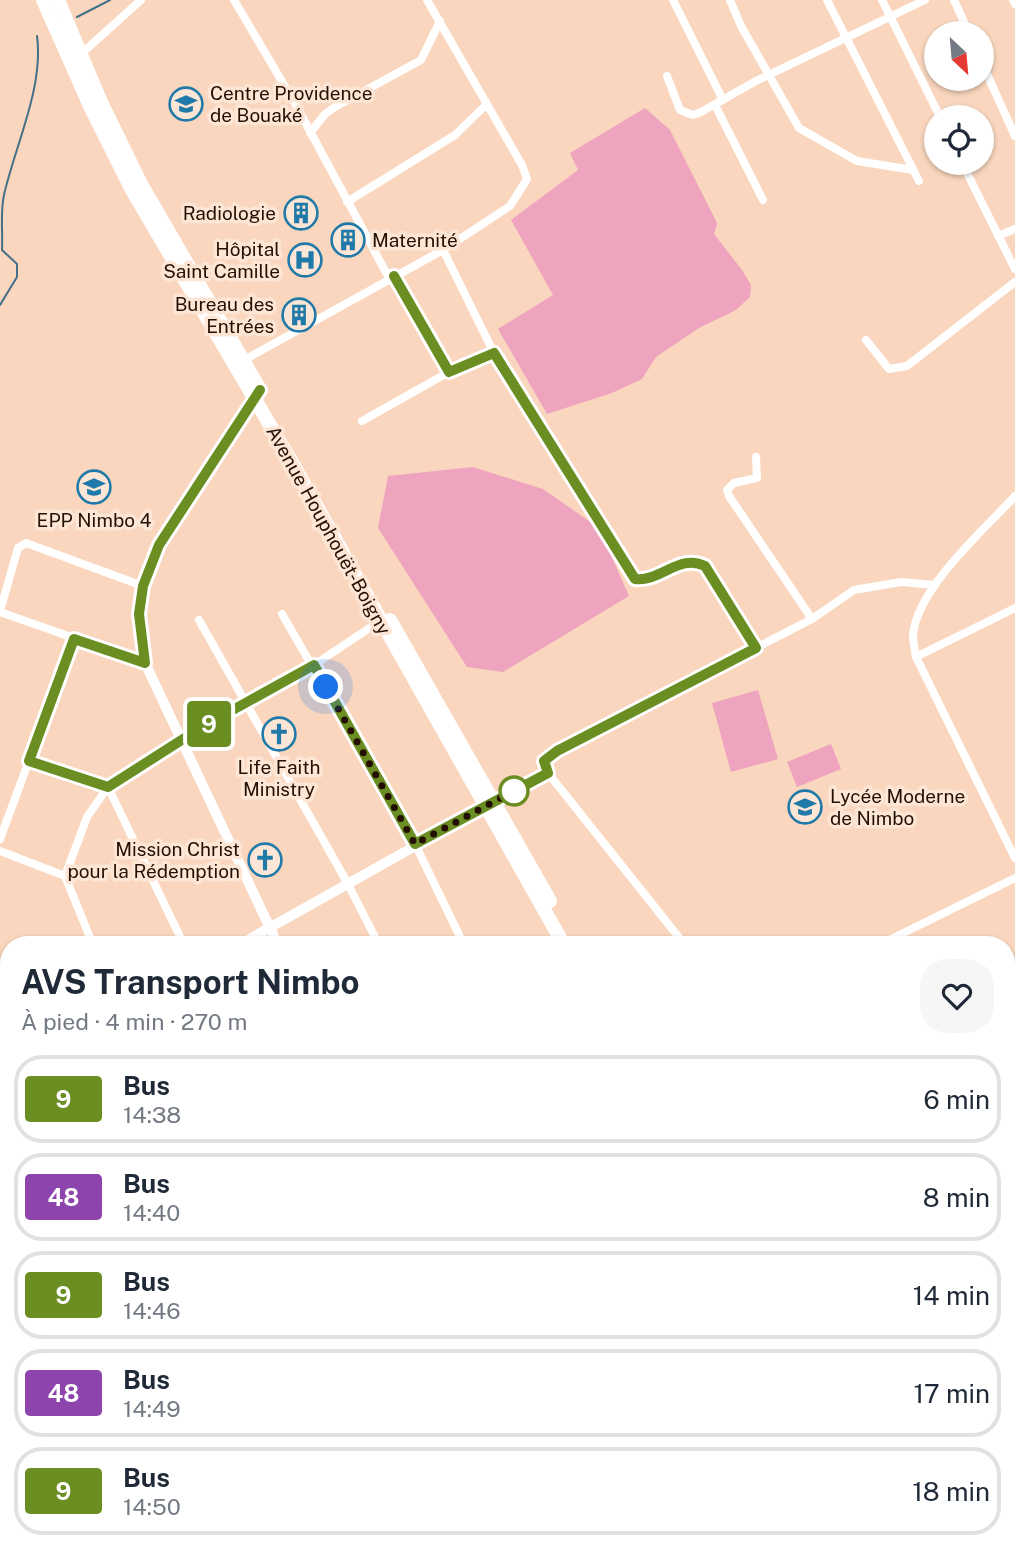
<!DOCTYPE html>
<html lang="fr">
<meta charset="utf-8">
<style>
body{margin:0;font-family:"Public Sans",sans-serif;background:#f6f6f7;color:#1f2937;height:100vh;display:flex;flex-direction:column;font-size:26px;white-space:nowrap}
*{box-sizing:border-box;margin:0}
p{font-size:23px;color:#747a83}
.icon{flex:none;width:38px;height:38px;fill:none;stroke:currentColor;stroke-width:2;stroke-linecap:round;stroke-linejoin:round}
.map{position:relative;flex:1;overflow:hidden}
.drawer{position:absolute;left:0px;top:936px;width:1015px;height:625px;display:flex;flex-direction:column;background:#fff;border-radius:28px 28px 0 0;box-shadow:0 2px 5px #0004}
.drawer>*{flex:none}
.badge{padding:0 14px;border-radius:5px;font-size:24px;line-height:46px}
.needle{width:46px;rotate:154deg}
.controls{position:absolute;left:924px;top:21px;display:grid;gap:14px}
.controls a{display:grid;place-items:center;width:70px;height:70px;border-radius:50%;background:#fff;box-shadow:0 2px 5px #0004;font-size:35px}
.you{position:absolute;width:35px;height:35px;margin:-18px;border:5px solid #fff;border-radius:50%;background:#1a73e8;box-shadow:0 0 0 10px #1a73e833}
.map>.badge{position:absolute;translate:-50% -50%;box-shadow:0 0 0 4px #fff}
.round{display:grid;place-items:center;flex:none;width:74px;height:74px;border-radius:28px;background:#f6f6f7}
.head{display:flex;align-items:center;justify-content:space-between;height:119px;padding:0 21px}
h1{font-size:33px;font-weight:700;line-height:52px}
ul{padding:0;list-style:none}
li{display:flex;align-items:center;gap:21px;height:88px;margin:0 14px 10px;padding:0 7px;border:4px solid #e0e1e3;border-radius:28px}
li div{flex:1}
li b{display:block;font-size:26px}
li em{font-style:normal}
li .badge{min-width:77px;font-weight:700;text-align:center}
.map>svg:first-child{display:block}
.green{fill:#eea4be}
.lines{fill:none;stroke-linecap:round;stroke-linejoin:round}
.stream{stroke:#446f89;stroke-width:2}
.minor{stroke:#fff;stroke-width:8}
.tertiary{stroke:#fff;stroke-width:10}
.trunk{stroke:#fff;stroke-width:14}
.line-casing{stroke:#fff;stroke-width:16}
.line{stroke:#6b8e23;stroke-width:10}
.walk{stroke:#241002;stroke-width:7;stroke-dasharray:0 12.6}
.stop-dot{fill:#fff;stroke:#6b8e23;stroke-width:3.5}
.labels{text-anchor:middle;stroke-width:7;stroke-linejoin:round;paint-order:stroke}
.poi-label{font-size:19px;fill:#241002;stroke:#fde6d5;text-anchor:end}
.street-label{font-size:19px;fill:#241002;stroke:#fde6d5}
</style>
<div class="map">
<svg width="1015" height="1560" viewBox="0 0 1015 1560">
<rect width="100%" height="100%" fill="#f9d6bd"/>
<g class="green">
<path d="M 645,108 L 670,130 L 717,223 L 714,234 L 742,270 L 751,285 L 750,297 L 736,310 L 699,328 L 656,357 L 642,379 L 612,393 L 547,414 L 498,329 L 553,295 L 511,220 L 578,170 L 570,153 Z"/>
<path d="M 473,467 L 543,489 L 599,528 L 629,596 L 503,672 L 467,667 L 378,528 L 388,476 Z"/>
<path d="M 758,690 L 778,759 L 731,772 L 712,703 Z"/>
<path d="M 831,744 L 841,769 L 797,787 L 787,762 Z"/>
<path d="M 0,1394 L 9,1398 L 9,1427 L 0,1411 Z"/>
<path d="M 68,1552 L 105,1552 L 110,1560 L 74,1560 Z"/>
<path d="M 808,1552 L 867,1552 L 871,1560 L 812,1560 Z"/>
<path d="M 885,1552 L 944,1552 L 948,1560 L 888,1560 Z"/>
</g>
<g class="lines">
<g class="stream">
<path d="M 77,17 L 110,0"/>
<path d="M 0,305 L 17,277 L 17,264 L 2,250 C 3,233 0,212 4,195 C 15,146 44,87 37,36"/>
<path d="M 0,1398 L 9,1403"/>
<path d="M 84,1552 L 97,1560"/>
</g>
<g class="minor">
<path d="M 234,0 L 297,107 L 389,278"/>
<path d="M 673,0 L 723,100"/>
<path d="M 730,0 L 741,26 L 799,128 L 857,161 L 913,170"/>
<path d="M 827,0 L 919,181"/>
<path d="M 882,0 L 940,117"/>
<path d="M 954,0 L 969,33"/>
<path d="M 1013,0 L 1015,4"/>
<path d="M 81,54 L 141,0"/>
<path d="M 982,63 L 1015,136"/>
<path d="M 667,76 L 680,110 L 693,115 L 701,112 L 756,81 L 925,0"/>
<path d="M 715,105 L 763,200"/>
<path d="M 310,133 L 325,114 L 335,107 L 421,60 L 440,21"/>
<path d="M 962,163 L 1015,269"/>
<path d="M 347,202 L 455,135 L 486,105"/>
<path d="M 998,236 L 1015,229"/>
<path d="M 443,250 L 494,353 L 635,579 C 661,582 679,553 705,566 L 756,648"/>
<path d="M 394,276 L 449,372"/>
<path d="M 866,340 L 889,369 L 907,366 L 1015,282"/>
<path d="M 244,360 L 443,250 L 510,206 L 527,179 L 522,165 L 427,0"/>
<path d="M 362,421 L 449,372 L 494,353"/>
<path d="M 756,457 L 757,478 L 734,483 L 727,490 L 729,496 L 812,619"/>
<path d="M 1015,496 C 984,530 917,588 913,635 C 913,642 915,650 916,657 L 1015,858"/>
<path d="M 0,611 L 18,548 L 26,543 L 143,586"/>
<path d="M 0,612 L 145,663"/>
<path d="M 282,614 L 415,844 L 464,945"/>
<path d="M 199,620 L 348,884 L 379,945"/>
<path d="M 916,657 L 1015,608"/>
<path d="M 29,761 L 108,787 L 184,945"/>
<path d="M 495,802 L 548,773"/>
<path d="M 0,839 L 74,639"/>
<path d="M 0,851 L 65,876"/>
<path d="M 93,945 L 65,876 L 87,817 L 108,787 L 181,740 L 314,665 L 380,621"/>
<path d="M 685,945 L 548,773 L 544,760 L 557,750 L 812,619 L 854,590 L 901,582 L 935,585"/>
<path d="M 879,945 L 1015,878"/>
<path d="M 0,1096 L 9,1114"/>
<path d="M 1006,1137 L 1015,1132"/>
<path d="M 0,1190 L 9,1193"/>
<path d="M 0,1278 L 9,1281"/>
<path d="M 0,1332 L 9,1307"/>
<path d="M 0,1359 L 9,1362"/>
<path d="M 1006,1407 L 1015,1403"/>
<path d="M 0,1473 L 9,1485"/>
<path d="M 0,1494 L 6,1492 L 9,1486"/>
<path d="M 1006,1513 L 1015,1531"/>
<path d="M 0,1522 L 9,1538"/>
<path d="M 17,1552 L 21,1560"/>
<path d="M 269,1552 L 272,1560"/>
<path d="M 727,1552 L 730,1560"/>
<path d="M 804,1552 L 808,1560"/>
<path d="M 954,1552 L 958,1560"/>
<path d="M 427,1560 L 434,1552"/>
<path d="M 693,1560 L 709,1552"/>
<path d="M 992,1560 L 1015,1549"/>
</g>
<g class="tertiary">
<path d="M 256,394 L 159,545 L 143,586 L 139,614 L 145,663 L 278,945"/>
<path d="M 239,945 L 492,803"/>
<path d="M 0,1064 L 9,1060"/>
<path d="M 575,1552 L 579,1560"/>
</g>
<g class="trunk">
<path d="M 43,0 L 90,106 L 132,190 L 290,459 L 564,945"/>
<path d="M 58,0 L 100,100 L 141,184 L 258,386"/>
<path d="M 390,620 L 550,901"/>
<path d="M 866,1552 L 869,1560"/>
<path d="M 876,1552 L 880,1560"/>
</g>
</g>
<g class="lines">
<defs>
<path id="line" d="M 260,390 L 159,545 L 143,586 L 139,614 L 145,663 L 74,639 L 29,761 L 108,787 L 202,727 L 314,665 L 415,844 L 548,773 L 544,761 L 557,751 L 756,648 L 705,566 C 679,553 661,582 635,579 L 494,353 L 449,372 L 394,276"/>
</defs>
<use href="#line" class="line-casing"/>
<use href="#line" class="line"/>
<path class="walk" d="M 326,687 L 415,844 L 514,791"/>
</g>
<defs>
<symbol id="university-ring" viewBox="-11 -11 22 22"><circle r="9.5" fill="#fde6d5" stroke="#207aa9" stroke-width="1.5"/><path d="M0-5L7-2L0 1L-7-2ZM-4 1L0 2.5L4 1V4Q0 6-4 4Z" fill="#207aa9"/></symbol>
<symbol id="building-ring" viewBox="-11 -11 22 22"><circle r="9.5" fill="#fde6d5" stroke="#207aa9" stroke-width="1.5"/><path d="M-4-6H4V6H1V3H-1V6H-4ZM-2.5-4.3h1.7v1.8h-1.7ZM.8-4.3h1.7v1.8H.8ZM-2.5-1h1.7V.8h-1.7ZM.8-1h1.7V.8H.8Z" fill="#207aa9"/></symbol>
<symbol id="hospital-ring" viewBox="-11 -11 22 22"><circle r="9.5" fill="#fde6d5" stroke="#207aa9" stroke-width="1.5"/><path d="M-5-5h3v3.5h4V-5h3V5h-3V1.5h-4V5h-3Z" fill="#207aa9"/></symbol>
<symbol id="school-ring" viewBox="-11 -11 22 22"><circle r="9.5" fill="#fde6d5" stroke="#207aa9" stroke-width="1.5"/><path d="M0-5L7-2L0 1L-7-2ZM-4 1L0 2.5L4 1V4Q0 6-4 4Z" fill="#207aa9"/></symbol>
<symbol id="church-ring" viewBox="-11 -11 22 22"><circle r="9.5" fill="#fde6d5" stroke="#207aa9" stroke-width="1.5"/><path d="M-1.2-6h2.4v3.5h3.3v2.4h-3.3V6h-2.4V-.1h-3.3v-2.4h3.3Z" fill="#207aa9"/></symbol>
</defs>
<g fill-rule="evenodd">
<use href="#university-ring" x="167" y="85" width="38" height="38"/>
<use href="#building-ring" x="282" y="194" width="38" height="38"/>
<use href="#building-ring" x="329" y="221" width="38" height="38"/>
<use href="#hospital-ring" x="286" y="241" width="38" height="38"/>
<use href="#building-ring" x="280" y="296" width="38" height="38"/>
<use href="#school-ring" x="75" y="468" width="38" height="38"/>
<use href="#church-ring" x="260" y="715" width="38" height="38"/>
<use href="#school-ring" x="786" y="788" width="38" height="38"/>
<use href="#church-ring" x="246" y="841" width="38" height="38"/>
</g>
<circle class="stop-dot" cx="514" cy="791" r="14"/>
<g class="labels">
<g class="poi-label">
<text x="210" y="100" text-anchor="start">Centre Providence<tspan x="210" dy="22">de Bouaké</tspan></text>
<text x="276" y="220">Radiologie</text>
<text x="372" y="247" text-anchor="start">Maternité</text>
<text x="280" y="256">Hôpital<tspan x="280" dy="22">Saint Camille</tspan></text>
<text x="274" y="311">Bureau des<tspan x="274" dy="22">Entrées</tspan></text>
<text x="94" y="527" text-anchor="middle">EPP Nimbo 4</text>
<text x="279" y="774" text-anchor="middle">Life Faith<tspan x="279" dy="22">Ministry</tspan></text>
<text x="830" y="803" text-anchor="start">Lycée Moderne<tspan x="830" dy="22">de Nimbo</tspan></text>
<text x="240" y="856">Mission Christ<tspan x="240" dy="22">pour la Rédemption</tspan></text>
</g>
<g class="street-label">
<text transform="translate(329 530) rotate(61)" y="7">Avenue Houphouët-Boigny</text>
</g>
</g>
</svg>
<div class="controls">
<a><svg class="needle" viewBox="-14 -14 28 28"><path d="M0-13l5 13h-10z" fill="#e53935"/><path d="M0 13l5-13h-10z" fill="#747a83"/></svg></a>
<a><svg class="icon" aria-label="locate" viewBox="0 0 24 24"><circle cx="12" cy="12" r="6"/><path d="M12 2v4M12 18v4M2 12h4M18 12h4"/></svg></a>
</div>
<div class="you" style="left:326px;top:687px"></div>
<b class="badge" style="left:209px;top:724px;background:#6b8e23;color:#fff">9</b>
<section class="drawer">
<div class="head"><div><h1>AVS Transport Nimbo</h1><p>À pied · 4 min · 270 m</p></div><a class="round"><svg class="icon" aria-label="heart" viewBox="0 0 24 24"><path d="M12 20l-8-8c-3-5 5-10 8-4 3-6 11-1 8 4z"/></svg></a></div>
<ul>
<li><span class="badge" style="background:#6b8e23;color:#fff">9</span><div><b>Bus</b><p>14:38</p></div><em>6 min</em></li>
<li><span class="badge" style="background:#8e44ad;color:#fff">48</span><div><b>Bus</b><p>14:40</p></div><em>8 min</em></li>
<li><span class="badge" style="background:#6b8e23;color:#fff">9</span><div><b>Bus</b><p>14:46</p></div><em>14 min</em></li>
<li><span class="badge" style="background:#8e44ad;color:#fff">48</span><div><b>Bus</b><p>14:49</p></div><em>17 min</em></li>
<li><span class="badge" style="background:#6b8e23;color:#fff">9</span><div><b>Bus</b><p>14:50</p></div><em>18 min</em></li>
</ul>
</section>
</div>
